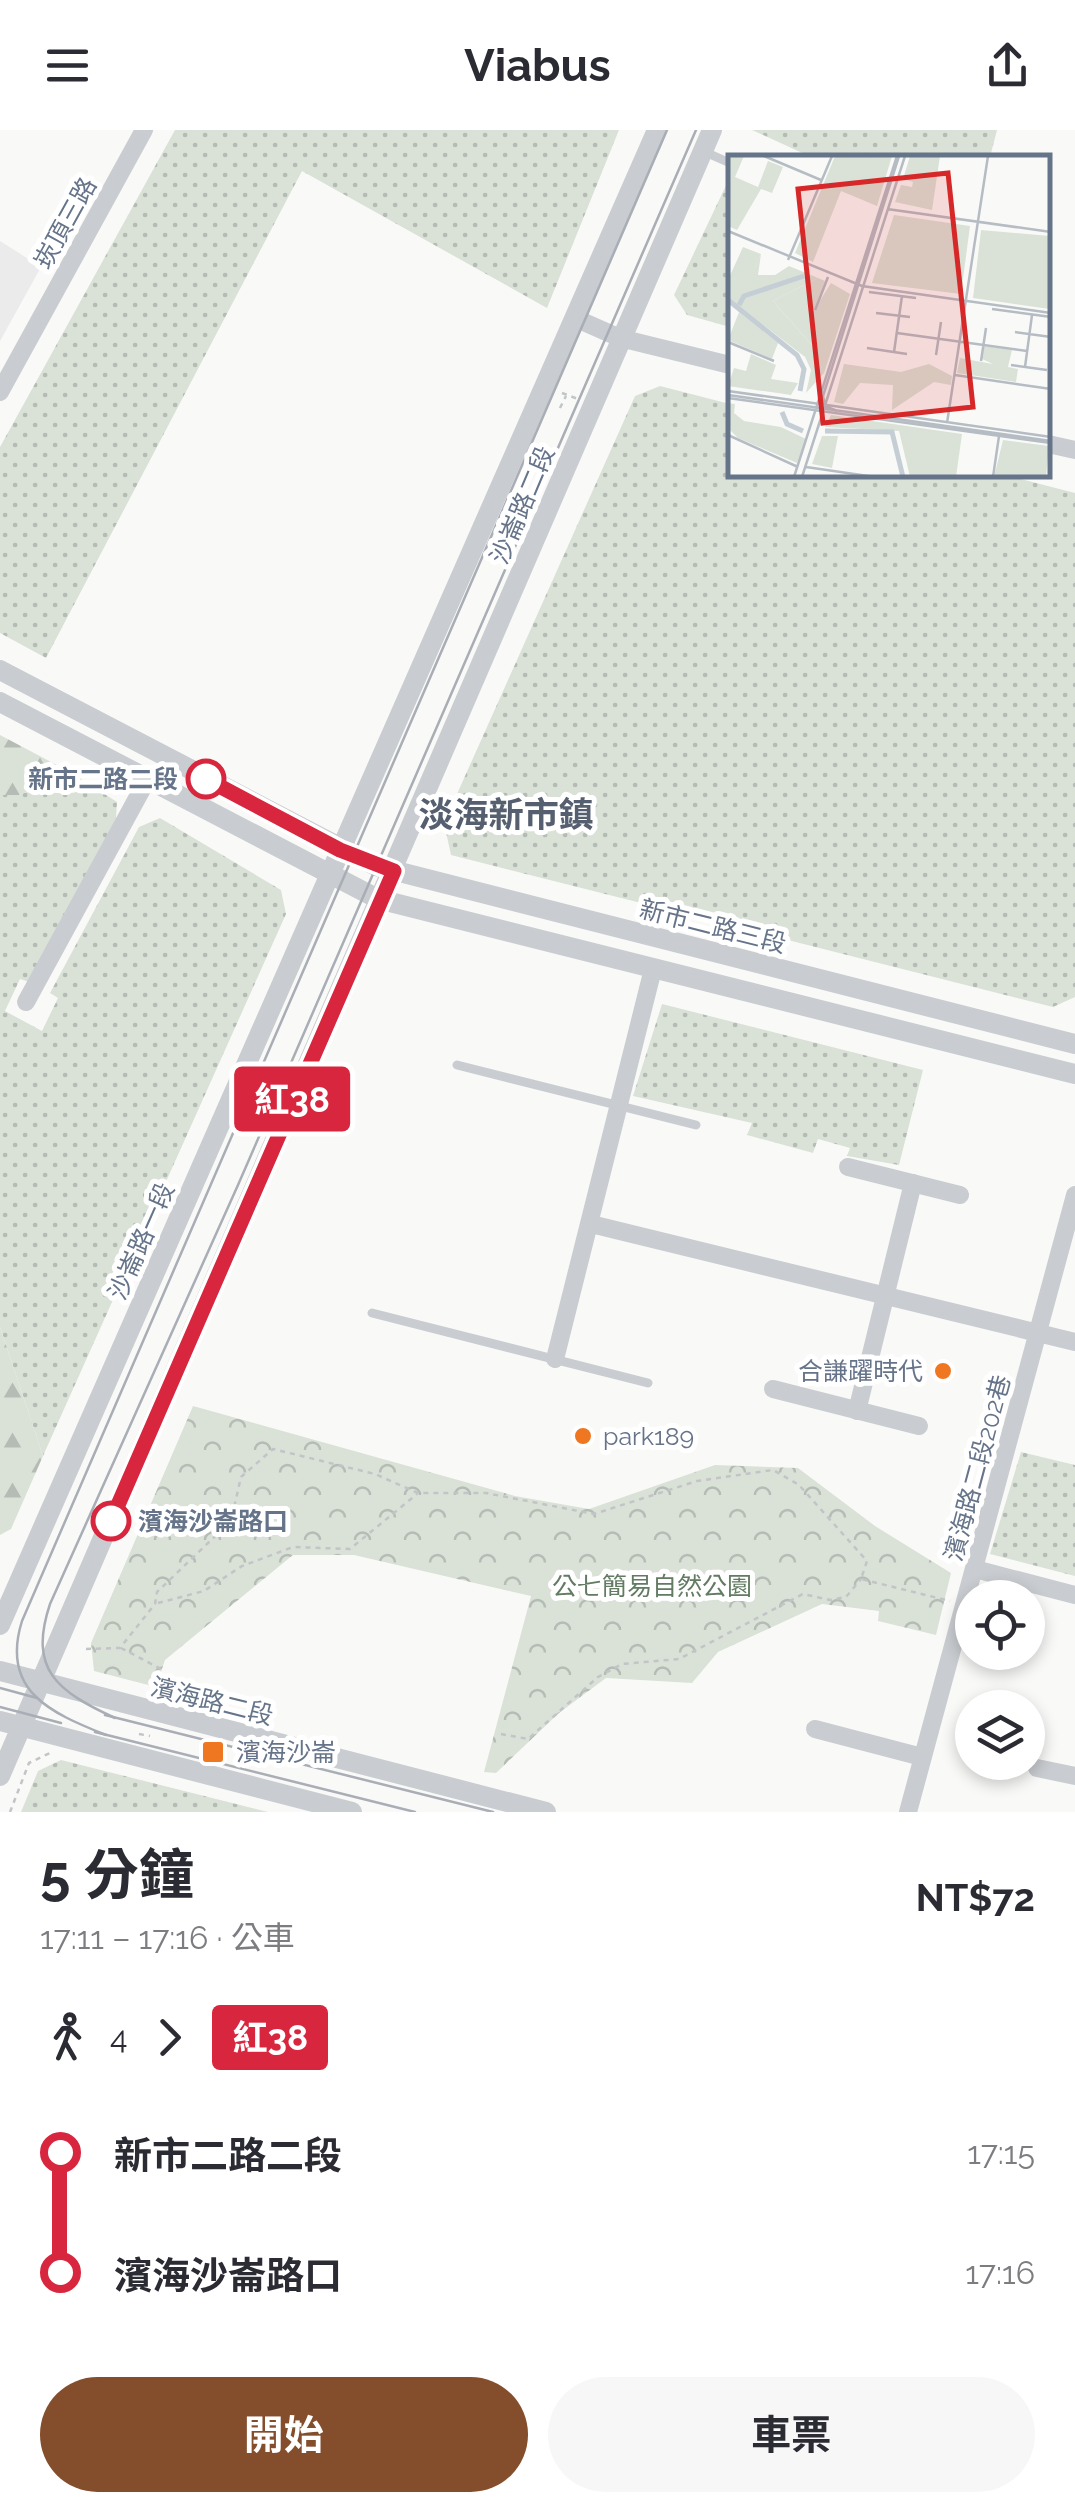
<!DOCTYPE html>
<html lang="zh-TW">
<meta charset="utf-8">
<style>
body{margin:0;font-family:Raleway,"Noto Sans TC",sans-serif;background:#f7f7f7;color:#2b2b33;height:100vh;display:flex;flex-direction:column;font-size:38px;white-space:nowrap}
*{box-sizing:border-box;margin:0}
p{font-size:32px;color:#7c7c81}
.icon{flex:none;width:55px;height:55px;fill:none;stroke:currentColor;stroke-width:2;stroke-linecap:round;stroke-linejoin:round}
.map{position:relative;height:1682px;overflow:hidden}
.side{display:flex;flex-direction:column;background:#fff;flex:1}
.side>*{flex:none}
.badge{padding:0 20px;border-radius:8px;font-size:35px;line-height:65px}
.buttons{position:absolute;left:955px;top:1450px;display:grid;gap:20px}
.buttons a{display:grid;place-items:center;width:90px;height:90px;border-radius:50%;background:#fff;box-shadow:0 5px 15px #0003;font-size:50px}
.map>.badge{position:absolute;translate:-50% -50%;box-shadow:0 0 0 5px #fff}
.legs{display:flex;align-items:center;gap:15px;height:110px;padding:0 40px;font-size:32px}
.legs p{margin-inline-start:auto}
.summary{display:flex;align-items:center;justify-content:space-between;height:170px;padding:0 40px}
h1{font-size:55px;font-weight:700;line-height:75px}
.action{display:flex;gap:20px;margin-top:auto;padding:20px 40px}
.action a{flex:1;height:115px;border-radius:60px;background:#844d2b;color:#fff;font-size:40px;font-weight:700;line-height:115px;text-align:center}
.action a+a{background:#f7f7f7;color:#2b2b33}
ul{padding:0 40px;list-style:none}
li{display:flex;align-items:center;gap:35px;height:120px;font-size:38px}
li i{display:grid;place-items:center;width:15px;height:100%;margin:0 12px;background:currentColor}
li i::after{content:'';width:25px;height:25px;margin:-12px;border:8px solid;border-radius:50%;background:#fff}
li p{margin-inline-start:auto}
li:first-child i{background:linear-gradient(#0000 50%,currentColor 0)}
li:last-child i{background:linear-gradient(currentColor 50%,#0000 0)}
header{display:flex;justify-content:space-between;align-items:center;height:130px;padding:0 40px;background:#fff;font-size:45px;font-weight:700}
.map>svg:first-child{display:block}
.built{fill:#eaebea}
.grass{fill:url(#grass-dots)}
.forest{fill:url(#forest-firs)}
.park{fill:url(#park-crowns)}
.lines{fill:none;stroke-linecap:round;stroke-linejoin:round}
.path{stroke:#c2c4c7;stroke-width:2.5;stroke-dasharray:5 5;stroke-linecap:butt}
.service{stroke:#c9ccd0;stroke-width:9}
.minor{stroke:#c9ccd0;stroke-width:18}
.tertiary{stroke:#c9ccd0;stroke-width:20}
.tram{stroke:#a9adb5;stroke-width:2.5}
.line-1-casing{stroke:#fff;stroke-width:22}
.line-1{stroke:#d7263d;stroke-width:15}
.stop-1-dot{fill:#fff;stroke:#d7263d;stroke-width:5}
.poi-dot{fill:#f07721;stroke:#fff;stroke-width:4}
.labels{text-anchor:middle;stroke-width:10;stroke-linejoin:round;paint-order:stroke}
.street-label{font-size:25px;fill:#66748a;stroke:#fff}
.stop-label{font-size:25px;font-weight:bold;fill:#66748a;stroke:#fff;text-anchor:end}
.poi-label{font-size:25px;fill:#66748a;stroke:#fff;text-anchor:start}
.park-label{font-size:25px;fill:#627b62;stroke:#fff}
.district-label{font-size:35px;font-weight:bold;fill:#555f6f;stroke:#fff}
.inset-river{fill:none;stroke:#c6ced5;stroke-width:5}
.inset-road{fill:none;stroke:#b5bcc4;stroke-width:2.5}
.view{fill:#d62828;fill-opacity:0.15;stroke:#d62828;stroke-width:5}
.inset-edge{fill:none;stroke:#66748a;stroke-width:5}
</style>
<header><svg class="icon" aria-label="menu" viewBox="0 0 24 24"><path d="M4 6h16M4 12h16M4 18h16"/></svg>Viabus<svg class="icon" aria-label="share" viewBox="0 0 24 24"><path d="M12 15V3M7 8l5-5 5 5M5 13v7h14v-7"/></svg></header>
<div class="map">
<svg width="1075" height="1682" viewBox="0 0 1075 1682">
<defs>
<pattern id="grass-dots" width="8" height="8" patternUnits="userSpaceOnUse" patternTransform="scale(2.5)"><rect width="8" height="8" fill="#dae2d8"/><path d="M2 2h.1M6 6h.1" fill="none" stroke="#b5bcb5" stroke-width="1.8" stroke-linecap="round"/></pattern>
<pattern id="forest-firs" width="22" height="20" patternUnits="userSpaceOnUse" patternTransform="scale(2.5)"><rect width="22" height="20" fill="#dae2d8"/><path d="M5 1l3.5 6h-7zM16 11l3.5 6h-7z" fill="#b5bcb5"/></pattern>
<pattern id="park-crowns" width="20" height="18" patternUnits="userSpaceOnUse" patternTransform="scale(2.5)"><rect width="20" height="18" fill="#dae2d8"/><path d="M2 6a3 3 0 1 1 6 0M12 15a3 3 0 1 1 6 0" fill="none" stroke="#b5bcb5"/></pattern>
</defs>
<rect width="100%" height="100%" fill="#f9faf7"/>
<path class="built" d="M 0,111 L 41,137 L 0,211 Z"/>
<g class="grass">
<path d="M 175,0 L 619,0 L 547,178 L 302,41 L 46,528 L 0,503 L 0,317 Z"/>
<path d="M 752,0 L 997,0 L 990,27 L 811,27 Z"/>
<path d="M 730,47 L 730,197 L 687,185 L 674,165 Z"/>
<path d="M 660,256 L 730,274 L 730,345 L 1005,345 L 1075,363 L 1075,867 L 1053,877 L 451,725 L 444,693 L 635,266 Z"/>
<path d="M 72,643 L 117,672 L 116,689 L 29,852 L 20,849 L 5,881 L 42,901 L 58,868 L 50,863 L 139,697 L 160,688 L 281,760 L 286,784 L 43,1326 L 0,1197 L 0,665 L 19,665 Z"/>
<path d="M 662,874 L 923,940 L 899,1035 L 847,1026 L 850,1018 L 818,1009 L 813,1023 L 747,1005 L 752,993 L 633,966 Z"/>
<path d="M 1021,1322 L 1075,1335 L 1075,1446 L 990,1424 Z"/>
<path d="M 61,1630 L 268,1682 L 21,1682 L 38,1641 Z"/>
</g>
<g class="forest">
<path d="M 0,605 L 72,643 L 19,665 L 0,665 Z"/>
<path d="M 0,1197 L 43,1326 L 11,1399 L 0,1405 Z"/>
</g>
<path class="park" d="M 193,1276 L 515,1366 L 589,1379 L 715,1335 L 798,1338 L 875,1396 L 951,1443 L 936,1505 L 878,1491 L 879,1481 L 822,1474 L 718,1522 L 692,1553 L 606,1548 L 559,1583 L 496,1643 L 484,1642 L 531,1466 L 354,1425 L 293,1425 L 165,1530 L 156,1557 L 94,1541 L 91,1513 Z"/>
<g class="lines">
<g class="path">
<path d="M 562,263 L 578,269"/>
<path d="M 560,278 L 566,266"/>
<path d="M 158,1473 L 204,1461 L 242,1436 L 293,1417 L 350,1419 L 417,1364"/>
<path d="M 121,1518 L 161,1539"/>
<path d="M 86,1519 L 120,1518 L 155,1474 L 157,1462 L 231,1391 L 241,1347 L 273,1319 L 375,1344 L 418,1363 L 486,1363 L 594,1384 L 697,1351 L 773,1340 L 799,1355 L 867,1431 L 861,1449 L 950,1471"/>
<path d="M 139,1604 L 150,1606"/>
<path d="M 501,1604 L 528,1609 L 598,1547 L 622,1534 L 679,1529 L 803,1464 L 830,1470 L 846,1467 L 861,1449"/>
<path d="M 10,1682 L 29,1633 L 52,1622"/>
</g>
<g class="service">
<path d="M 705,22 L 730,33"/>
<path d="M 457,935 L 696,995"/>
<path d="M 372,1183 L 648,1253"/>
</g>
<g class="minor">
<path d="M 577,189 L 620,208 L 730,235"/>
<path d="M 0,262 L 144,0"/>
<path d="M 1048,314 L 1075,320"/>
<path d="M 26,872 L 147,650"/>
<path d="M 848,1037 L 960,1065"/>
<path d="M 591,1094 L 1075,1212"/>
<path d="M 555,1229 L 653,839"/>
<path d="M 773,1259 L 919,1296"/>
<path d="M 857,1281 L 913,1053"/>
<path d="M 975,1439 L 1075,1465"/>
<path d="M 815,1599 L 922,1627"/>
<path d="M 1037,1638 L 1075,1646"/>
<path d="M 908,1682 L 1075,1065"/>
</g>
<g class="tertiary">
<path d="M 0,540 L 376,736 L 1075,914"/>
<path d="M 0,572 L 378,769 L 1075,944"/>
<path d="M 0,1495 L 657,0"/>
<path d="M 0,1541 L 546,1682"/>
<path d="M 0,1591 L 352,1682"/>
<path d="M 0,1646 L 712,0"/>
</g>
<g class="tram">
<path d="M 0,1558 L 37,1568"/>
<path d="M 0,1577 L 61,1593"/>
<path d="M 105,1585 L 493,1682"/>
<path d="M 115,1588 C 57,1561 28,1540 50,1474 L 238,1055 L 696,0"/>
<path d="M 95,1602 L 415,1682"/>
<path d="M 106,1605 C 51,1583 0,1561 22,1491 L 667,0"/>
</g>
</g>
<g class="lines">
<defs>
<path id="line-1" d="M 111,1391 L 394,741 L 340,720 L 206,649"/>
</defs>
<use href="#line-1" class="line-1-casing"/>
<use href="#line-1" class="line-1"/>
</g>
<g class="stop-1-dot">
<circle cx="206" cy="649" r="18"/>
<circle cx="111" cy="1391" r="18"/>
</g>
<g class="poi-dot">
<circle cx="943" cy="1241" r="10"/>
<circle cx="583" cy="1306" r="10"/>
<rect x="201" y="1610" width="24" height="24" rx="5"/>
</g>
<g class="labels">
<g class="street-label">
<text transform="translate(65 93) rotate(-61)" y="9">崁頂三路</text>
<text transform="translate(522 375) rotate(-67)" y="9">沙崙路二段</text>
<text transform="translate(713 796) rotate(14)" y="9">新市二路三段</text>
<text transform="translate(141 1111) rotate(-66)" y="9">沙崙路一段</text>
<text transform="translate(977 1338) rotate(-75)" y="9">濱海路二段202巷</text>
<text transform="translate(212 1571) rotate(14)" y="9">濱海路二段</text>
</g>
<g class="stop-label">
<text x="178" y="658">新市二路二段</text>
<text x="138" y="1400" text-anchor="start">濱海沙崙路口</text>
</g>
<g class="poi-label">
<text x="923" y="1250" text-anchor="end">合謙躍時代</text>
<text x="603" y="1315">park189</text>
<text x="236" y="1631">濱海沙崙</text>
</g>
<g class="park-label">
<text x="652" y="1465">公七簡易自然公園</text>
</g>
<g class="district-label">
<text x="506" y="697">淡海新市鎮</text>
</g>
</g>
<g transform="translate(728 25)">
<rect width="322" height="322" fill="#f9faf7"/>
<path d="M 0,1 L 16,1 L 7,22 L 30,32 L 40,6 L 55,12 L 44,38 L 33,34 L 9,75 L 0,71 ZM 107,1 L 164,1 L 149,51 L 113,36 L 85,107 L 67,98 ZM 182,1 L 212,1 L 204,55 L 167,47 L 173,30 L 184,32 L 185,27 L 175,24 ZM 166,60 L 242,71 L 233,139 L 144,128 ZM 253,75 L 322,81 L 322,154 L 245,143 ZM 15,92 L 33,99 L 24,120 L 0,125 ZM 90,123 L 97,126 L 85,157 L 103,128 L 122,139 L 96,218 L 83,189 L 45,146 ZM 11,157 L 50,188 L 44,204 L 0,185 ZM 256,191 L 284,195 L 280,212 L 290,214 L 288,227 L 229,218 L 232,203 L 265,209 L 254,204 ZM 23,199 L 48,210 L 43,224 L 70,228 L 63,240 L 0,231 L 6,213 L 18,216 ZM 0,248 L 7,249 L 6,258 L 16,266 L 53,272 L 78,284 L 69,308 L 10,283 L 0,273 ZM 103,260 L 234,279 L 228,322 L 182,322 L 171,276 L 97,272 ZM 94,281 L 110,281 L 104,313 L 84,309 ZM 275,285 L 321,291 L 318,322 L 266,322 Z" fill="#dae2d8"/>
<path d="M 33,99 L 30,120 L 47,120 L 61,111 L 90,123 L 45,146 L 83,189 L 96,218 L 78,238 L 83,215 L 77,202 L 0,143 L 0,125 L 24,119 Z" fill="#dae2d8"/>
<path d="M 116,209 L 173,217 L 201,209 L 224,221 L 223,230 L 206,227 L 164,255 L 165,230 L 132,228 L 115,249 L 106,247 Z" fill="#dae2d8"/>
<path class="inset-river" d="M 0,145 L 69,200 L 76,214 L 72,236M 11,150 L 16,141 L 76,121M 54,257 L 59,269 L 75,276M 97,276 L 164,277 L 175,322"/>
<path class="inset-road" d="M 36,1 L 93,25M 159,54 L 323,77M 0,76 L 134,131 L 323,158M 60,105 L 104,1M 141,137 L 188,143M 264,154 L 323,162M 87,155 L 100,122M 148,158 L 182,162M 287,177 L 323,182M 169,178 L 299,196M 0,187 L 46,206M 139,193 L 179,199M 166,197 L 174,141M 208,200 L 213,167M 253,206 L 258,173M 283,210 L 319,215M 297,212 L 304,160M 227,220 L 323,234M 0,236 L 323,282M 0,240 L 323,286M 0,243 L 323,288M 109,256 L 97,251 L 95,241 L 171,1M 219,268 L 260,1M 0,280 L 70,312M 78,312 L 147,322M 66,322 L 169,1M 74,322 L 177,1M 265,322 L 271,281"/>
<path class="view" d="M 220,18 L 245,252 L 95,268 L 70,34 Z"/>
<rect width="322" height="322" class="inset-edge"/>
</g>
</svg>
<div class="buttons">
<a><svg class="icon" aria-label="locate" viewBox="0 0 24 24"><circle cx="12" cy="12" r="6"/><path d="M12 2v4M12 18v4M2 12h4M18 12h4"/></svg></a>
<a><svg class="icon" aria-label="layers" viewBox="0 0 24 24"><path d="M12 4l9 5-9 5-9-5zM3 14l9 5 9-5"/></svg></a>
</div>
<b class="badge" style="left:292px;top:969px;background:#d7263d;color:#fff">紅38</b>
</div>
<section class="side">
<div class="summary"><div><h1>5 分鐘</h1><p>17:11 – 17:16 · 公車</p></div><b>NT$72</b></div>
<div class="legs"><svg class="icon" aria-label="walk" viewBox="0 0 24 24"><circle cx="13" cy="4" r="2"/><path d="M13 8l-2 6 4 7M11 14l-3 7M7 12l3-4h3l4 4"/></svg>4<svg class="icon" aria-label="forward" viewBox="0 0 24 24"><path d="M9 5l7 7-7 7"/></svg><b class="badge" style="background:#d7263d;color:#fff">紅38</b></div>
<ul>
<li><i style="color:#d7263d"></i><b>新市二路二段</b><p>17:15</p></li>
<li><i style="color:#d7263d"></i><b>濱海沙崙路口</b><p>17:16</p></li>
</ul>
<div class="action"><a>開始</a><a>車票</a></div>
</section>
